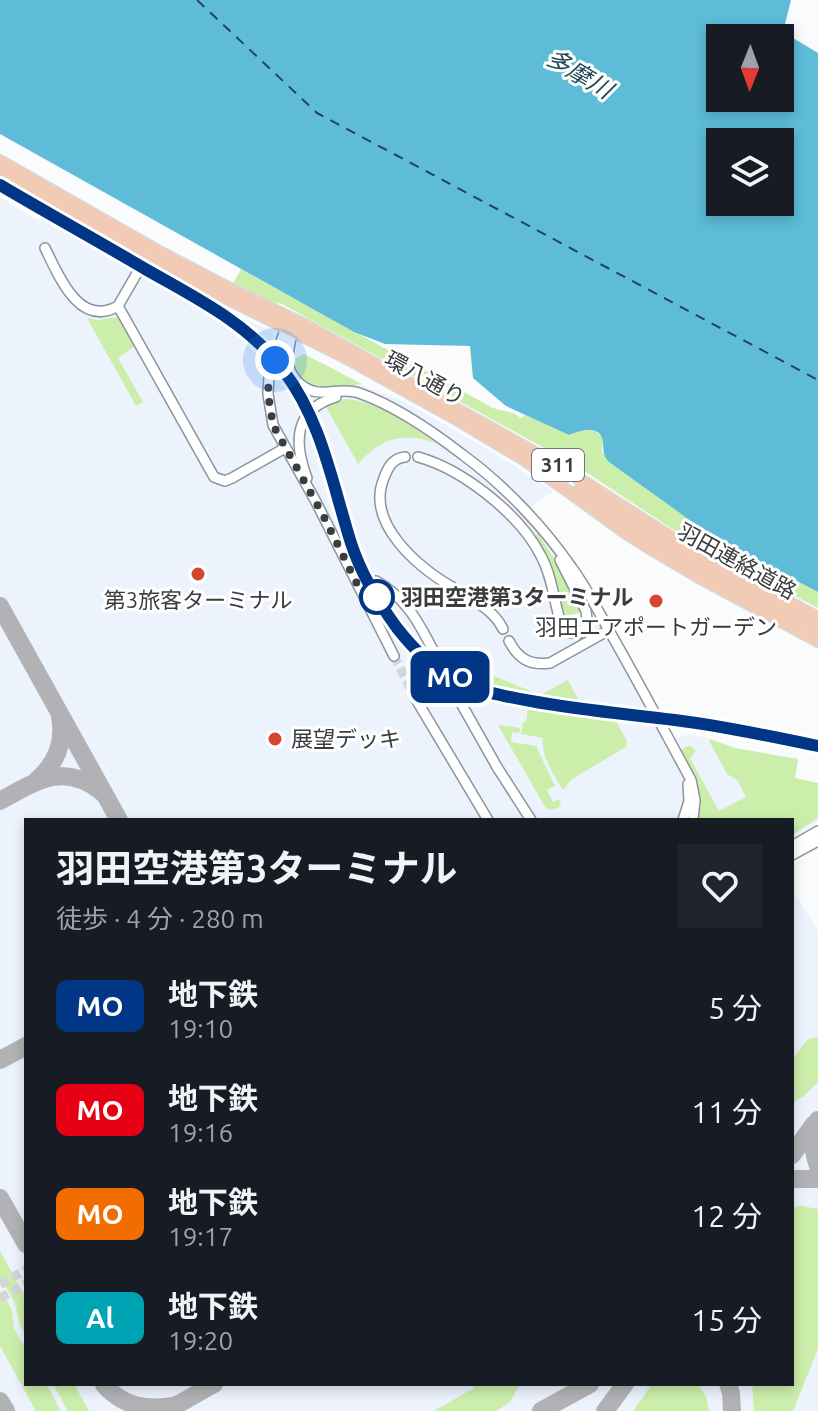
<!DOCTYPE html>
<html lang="ja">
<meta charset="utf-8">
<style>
body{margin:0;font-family:Ubuntu,"Noto Sans JP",sans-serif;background:#20242c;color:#f1f3f6;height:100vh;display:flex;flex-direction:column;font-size:30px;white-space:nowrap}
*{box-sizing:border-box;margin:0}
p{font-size:26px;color:#9ea1a6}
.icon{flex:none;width:44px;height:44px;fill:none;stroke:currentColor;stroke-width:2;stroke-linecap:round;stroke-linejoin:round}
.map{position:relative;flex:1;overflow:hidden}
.sheet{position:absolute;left:24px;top:818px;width:770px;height:568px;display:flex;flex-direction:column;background:#171b24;border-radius:0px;box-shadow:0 4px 12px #0003}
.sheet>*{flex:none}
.badge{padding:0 16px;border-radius:12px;font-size:28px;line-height:52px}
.needle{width:52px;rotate:181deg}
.fabs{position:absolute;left:706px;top:24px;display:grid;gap:16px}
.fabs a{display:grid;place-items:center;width:88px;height:88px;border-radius:0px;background:#171b24;box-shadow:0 4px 12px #0003;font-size:40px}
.you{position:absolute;width:40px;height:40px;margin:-20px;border:6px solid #fff;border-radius:50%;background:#1a73e8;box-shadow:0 0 0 12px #1a73e833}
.map>.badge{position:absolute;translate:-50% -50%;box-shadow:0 0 0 4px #fff}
.round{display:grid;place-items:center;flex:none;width:84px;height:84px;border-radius:0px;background:#20242c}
.headline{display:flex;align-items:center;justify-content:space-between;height:136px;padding:0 32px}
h1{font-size:38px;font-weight:700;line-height:60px}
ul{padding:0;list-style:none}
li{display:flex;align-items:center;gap:24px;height:104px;padding:0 32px}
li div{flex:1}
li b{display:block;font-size:30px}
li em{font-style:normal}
li .badge{min-width:88px;font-weight:700;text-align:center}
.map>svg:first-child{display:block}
.built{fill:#edf3fd}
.green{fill:#cbefab}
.water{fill:#5ebcd8;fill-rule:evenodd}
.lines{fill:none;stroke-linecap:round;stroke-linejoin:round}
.ferry{stroke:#1e4855;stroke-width:2;stroke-dasharray:10 8;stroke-linecap:butt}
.taxiway{stroke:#b2b2b6;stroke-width:18}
.minor-tunnel{stroke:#d4d5d7;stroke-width:9;stroke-dasharray:9 4.5;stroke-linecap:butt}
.minor-casing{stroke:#8e939c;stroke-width:12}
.major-casing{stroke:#d8d8d9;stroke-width:14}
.minor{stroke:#fff;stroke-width:9}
.major{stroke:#f2cbb7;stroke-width:11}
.rail{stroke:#696a6e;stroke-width:2;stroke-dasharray:12 6;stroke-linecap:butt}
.line-casing{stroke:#fff;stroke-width:18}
.line{stroke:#003685;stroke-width:12}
.walk{stroke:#3a3c40;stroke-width:8;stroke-dasharray:0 14.4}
.poi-dot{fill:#d2472e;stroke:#fff;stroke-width:3}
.stop-dot{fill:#fff;stroke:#003685;stroke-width:4}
.labels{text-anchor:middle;stroke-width:6;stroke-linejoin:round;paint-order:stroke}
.shield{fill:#fff;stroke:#757679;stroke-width:2}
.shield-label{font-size:20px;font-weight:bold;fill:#3a3c40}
.street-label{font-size:22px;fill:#3a3c40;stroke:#fff}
.stop-label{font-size:22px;font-weight:bold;fill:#3a3c40;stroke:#fff;text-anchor:start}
.poi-label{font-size:22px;fill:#3a3c40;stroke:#fff}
.water-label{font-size:24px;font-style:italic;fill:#1e4855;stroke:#fff}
</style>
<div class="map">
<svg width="818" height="1411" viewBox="0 0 818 1411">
<rect width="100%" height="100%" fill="#fafbfd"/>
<g class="built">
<path d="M 0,197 L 36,220 L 37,219 L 51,222 L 149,279 L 152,275 L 209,305 L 204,314 L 219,323 L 225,311 L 271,330 L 273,337 L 269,347 L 295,359 L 304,354 L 371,389 L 405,402 L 501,457 L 553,491 L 530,508 L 563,547 L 594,593 L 675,739 L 690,734 L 710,739 L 735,748 L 798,759 L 795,778 L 818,783 L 818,821 L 792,837 L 792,820 L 26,820 L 26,1384 L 792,1384 L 792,891 L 818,930 L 818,1411 L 0,1411 Z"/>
<path d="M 746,730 L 818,744 L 818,751 L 745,738 Z"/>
</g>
<g class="green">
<path d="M 241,269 L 493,408 L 513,413 L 521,418 L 525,415 L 569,435 C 581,430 593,426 603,438 L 602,452 L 609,462 L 695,524 L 739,551 L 818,592 L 818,608 L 698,546 L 575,465 L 282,304 L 270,302 L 233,284 Z"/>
<path d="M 117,317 L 121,319 L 135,346 L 118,358 L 143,402 L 136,406 L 87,318 L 98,320 Z"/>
<path d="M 304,354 L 362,384 C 345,386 315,392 301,379 C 297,374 295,366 292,360 Z"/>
<path d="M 345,399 C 379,401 410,426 438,444 C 404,431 382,437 358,464 L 325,405 Z"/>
<path d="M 538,534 L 563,572 L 581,612 L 564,617 L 546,556 L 534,537 Z"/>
<path d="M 490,671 L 494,676 L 540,695 L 568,680 L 581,704 L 613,716 L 627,741 L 626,747 L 572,779 L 563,790 C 553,773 541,758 543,738 L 521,734 L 523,722 L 526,722 L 528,708 L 484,700 C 477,687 477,679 490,671 Z"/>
<path d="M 498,725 L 520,728 L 519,733 L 512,732 L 511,742 L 536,746 L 555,786 L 547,790 L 553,802 L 559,799 L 561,804 L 558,808 L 549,810 L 545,807 Z"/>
<path d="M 710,739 L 735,748 L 798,759 L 795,778 L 818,783 L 818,818 L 792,835 L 792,820 L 697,820 C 706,794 693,775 681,752 L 682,749 L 690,745 L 696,751 L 690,758 L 692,762 L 719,811 L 746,797 L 738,781 L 727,774 L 709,741 Z"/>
<path d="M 818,1037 L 818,1082 L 804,1096 L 792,1103 L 792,1060 L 808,1039 Z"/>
<path d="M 802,1206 L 818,1209 L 818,1349 L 793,1411 L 754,1411 L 752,1384 L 792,1384 L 792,1207 Z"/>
<path d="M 0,1251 L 26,1298 L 26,1337 L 19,1323 L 15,1303 L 6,1288 L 0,1285 Z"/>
<path d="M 0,1292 L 5,1297 L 12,1311 L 14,1329 L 26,1349 L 26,1384 L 46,1384 L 61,1411 L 36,1411 L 0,1346 Z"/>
<path d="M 53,1384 L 74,1384 L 89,1411 L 68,1411 Z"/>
<path d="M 474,1384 L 520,1384 L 510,1402 L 496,1411 L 434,1411 L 474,1388 Z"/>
<path d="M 652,1384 L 697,1384 L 706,1396 L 709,1411 L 633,1411 Z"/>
</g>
<path class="water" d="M 0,0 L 791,0 L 783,32 L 818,53 L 818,592 L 739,551 L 695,524 L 609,462 C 602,454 604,452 603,443 C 602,424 580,430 569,435 L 506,406 L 473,378 L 470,346 L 385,344 L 354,332 L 0,134 ZM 720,38 L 780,38 L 780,98 L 720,98 ZM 720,142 L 780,142 L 780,202 L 720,202 Z"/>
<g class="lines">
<path class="ferry" d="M 197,0 L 317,113 L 818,380"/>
<g class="taxiway">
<path d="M 0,606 L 119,820"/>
<path d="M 36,781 C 56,764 65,743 60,717"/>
<path d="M 0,801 C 36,781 65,761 103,793"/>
<path d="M 0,1060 L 26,1046"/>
<path d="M 818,1120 C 811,1136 812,1150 818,1166"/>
<path d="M 792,1155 L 814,1124"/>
<path d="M 792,1179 L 818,1179"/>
<path d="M 0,1198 L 26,1244"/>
<path d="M 728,1384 L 731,1393 L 732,1411"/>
<path d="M 104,1385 C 124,1407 147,1411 177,1405"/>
<path d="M 0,1401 L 6,1411"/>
<path d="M 168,1410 L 214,1384"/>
<path d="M 541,1411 L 590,1384"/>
<path d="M 605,1411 L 625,1384"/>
</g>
<g class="minor-tunnel">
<path d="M 341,546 L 361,572 L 376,581"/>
<path d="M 394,656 L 414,696"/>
<path d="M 0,1284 L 26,1270"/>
<path d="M 0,1298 L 26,1284"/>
</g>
<defs>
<g id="minor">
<path d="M 45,248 C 58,274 79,329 118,306 L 148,254"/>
<path d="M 118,306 L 214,477 L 225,481 L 232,478 L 285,448"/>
<path d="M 290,323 L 286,327 L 269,376 L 268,394 L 273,425 L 315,500 L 394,656"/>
<path d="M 293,328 C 290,347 282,364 296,380 C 317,403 336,385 359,393 C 396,406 432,431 463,455 C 504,485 543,526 572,568 C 589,591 601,617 615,641 C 641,687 666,734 691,780 L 695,800 L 693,820"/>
<path d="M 405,457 C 393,458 388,467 384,478 C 365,523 418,567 452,587"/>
<path d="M 418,457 C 462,469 520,514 541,556 C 553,578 554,604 562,627 L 568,632 L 578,634 L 586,627 L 587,619 L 586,611 L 560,560"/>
<path d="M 307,478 C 294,443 293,410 336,397"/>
<path d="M 376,581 C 407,598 420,625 435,654"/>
<path d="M 460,592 C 478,603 494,611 503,629"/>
<path d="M 509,641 C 518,658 529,666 550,663 L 609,630"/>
<path d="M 441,666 L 454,692"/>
<path d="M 414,696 L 488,820"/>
<path d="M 462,705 L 497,767 L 531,820"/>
<path d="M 683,820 L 689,801 L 688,784"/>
<path d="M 792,846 L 818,831"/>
<path d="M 792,855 L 818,841"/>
</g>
<g id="major">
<path d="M 0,161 L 163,254 L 236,292 L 307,326 L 559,466 L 689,549 L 818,618"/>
<path d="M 0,172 L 162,266 L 341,355 L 458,420 L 525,460 L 626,533 L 653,550 L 697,576 L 818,641"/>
<path d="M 579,490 L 700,567 L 818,628"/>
</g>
</defs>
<use href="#minor" class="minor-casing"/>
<use href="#major" class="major-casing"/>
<use href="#minor" class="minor"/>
<use href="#major" class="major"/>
<g class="rail">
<path d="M 0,185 C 44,211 88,236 132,261 C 207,304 274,336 312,419 C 331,460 337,505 352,547 C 362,574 376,599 393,622"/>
<path d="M 411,650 L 421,661 L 446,680 L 469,691 L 495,698 L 585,714 L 706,728 L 818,749"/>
</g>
</g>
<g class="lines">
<defs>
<path id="line" d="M 0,185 C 49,214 98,241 147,270 C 196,298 248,323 283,370 C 322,421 332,483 351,543 C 361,574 378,602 397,628 C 412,647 429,665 450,677 C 475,691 503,696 531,701 C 579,710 627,714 675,720 C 723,726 770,736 818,746"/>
</defs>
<use href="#line" class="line-casing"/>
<use href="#line" class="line"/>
<path class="walk" d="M 275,360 L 269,376 L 268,394 L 273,425 L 324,517 L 363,596 L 377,597"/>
</g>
<g class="poi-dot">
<circle cx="198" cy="574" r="8"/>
<circle cx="656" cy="601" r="8"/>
<circle cx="275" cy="739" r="8"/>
</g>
<circle class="stop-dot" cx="377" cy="597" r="16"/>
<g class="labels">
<rect class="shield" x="532" y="449" width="52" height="32" rx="6"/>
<g class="shield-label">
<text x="558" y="472">311</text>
</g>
<g class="street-label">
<text transform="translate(425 378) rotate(29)" y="8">環八通り</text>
<text transform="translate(737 561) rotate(29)" y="8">羽田連絡道路</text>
</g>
<g class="stop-label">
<text x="401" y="605">羽田空港第3ターミナル</text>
</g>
<g class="poi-label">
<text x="198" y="608">第3旅客ターミナル</text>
<text x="656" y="635">羽田エアポートガーデン</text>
<text x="291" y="747" text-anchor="start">展望デッキ</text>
</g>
<g class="water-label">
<text transform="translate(579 74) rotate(31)" y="8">多摩川</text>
</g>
</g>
</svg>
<div class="fabs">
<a><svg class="needle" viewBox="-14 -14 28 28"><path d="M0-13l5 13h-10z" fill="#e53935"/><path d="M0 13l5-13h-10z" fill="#9ea1a6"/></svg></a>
<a><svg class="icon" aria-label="layers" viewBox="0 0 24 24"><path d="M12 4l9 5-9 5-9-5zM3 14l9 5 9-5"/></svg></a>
</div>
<div class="you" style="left:275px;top:360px"></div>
<b class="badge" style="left:450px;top:677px;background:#003685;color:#fff">MO</b>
<section class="sheet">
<div class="headline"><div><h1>羽田空港第3ターミナル</h1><p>徒歩 · 4 分 · 280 m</p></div><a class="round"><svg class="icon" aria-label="heart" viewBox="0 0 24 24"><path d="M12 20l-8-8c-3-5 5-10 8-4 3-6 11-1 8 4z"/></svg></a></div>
<ul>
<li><span class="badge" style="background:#003685;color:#fff">MO</span><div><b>地下鉄</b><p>19:10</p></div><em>5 分</em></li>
<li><span class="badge" style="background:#e60013;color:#fff">MO</span><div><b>地下鉄</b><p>19:16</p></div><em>11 分</em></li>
<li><span class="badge" style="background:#f16d00;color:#fff">MO</span><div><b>地下鉄</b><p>19:17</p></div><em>12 分</em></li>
<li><span class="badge" style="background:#00a3b4;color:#fff">Al</span><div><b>地下鉄</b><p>19:20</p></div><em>15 分</em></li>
</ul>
</section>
</div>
